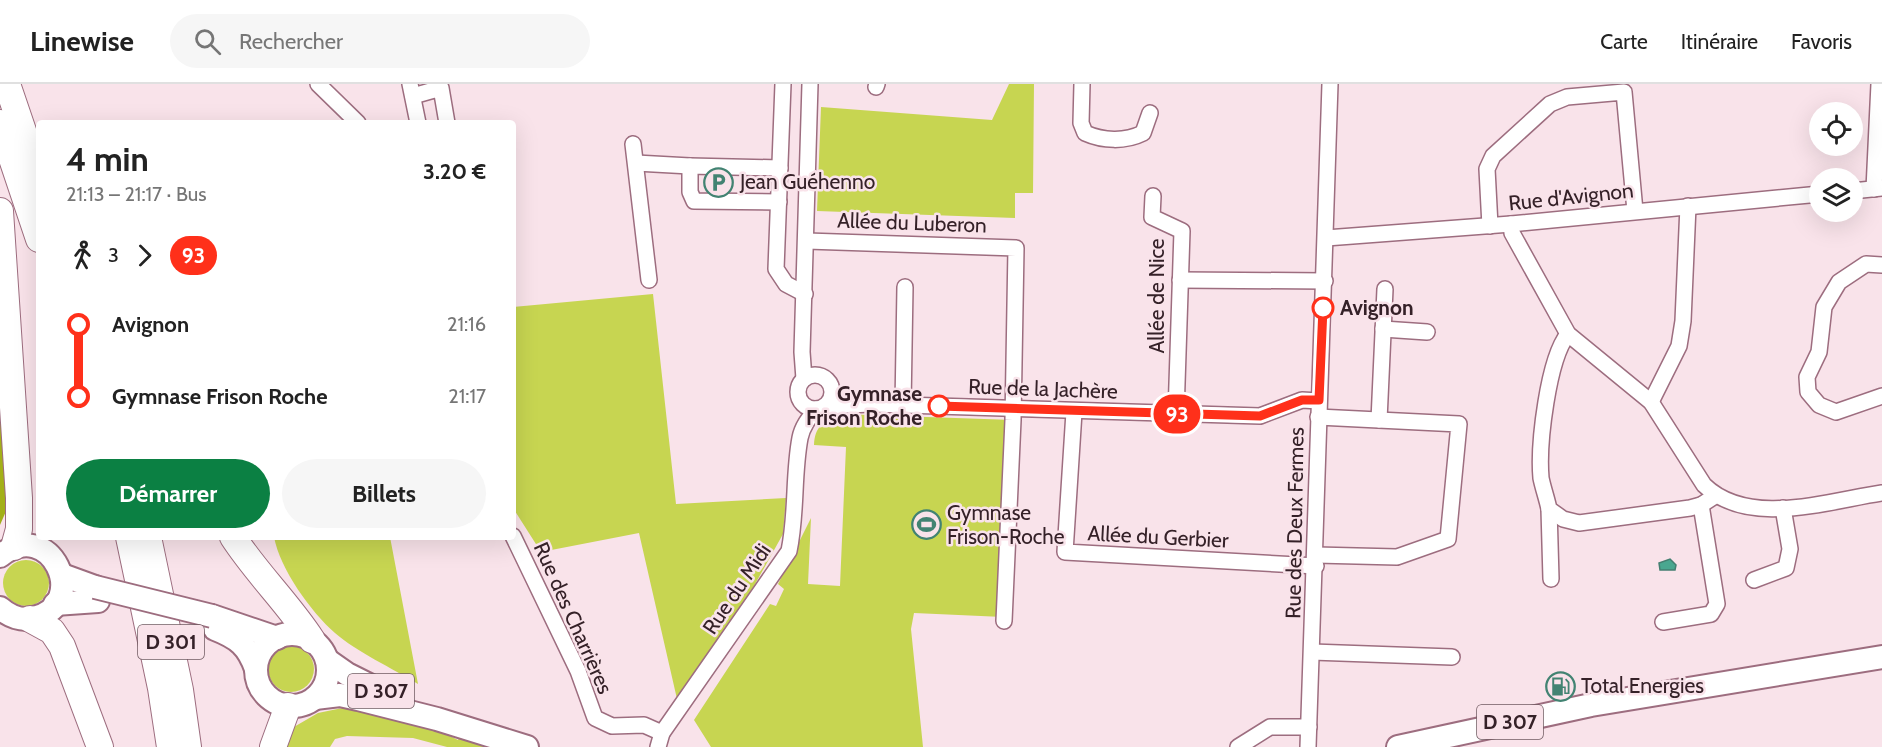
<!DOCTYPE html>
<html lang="fr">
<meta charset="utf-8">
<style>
body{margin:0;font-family:Cabin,sans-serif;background:#f6f6f6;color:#222;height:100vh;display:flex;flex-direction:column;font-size:22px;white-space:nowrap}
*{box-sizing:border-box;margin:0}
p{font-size:20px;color:#767676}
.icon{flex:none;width:33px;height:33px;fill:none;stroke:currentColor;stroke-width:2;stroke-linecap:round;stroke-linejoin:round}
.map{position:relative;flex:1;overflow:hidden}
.side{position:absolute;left:36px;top:36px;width:480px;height:420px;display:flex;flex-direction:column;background:#fff;border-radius:6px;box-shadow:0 6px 24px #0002}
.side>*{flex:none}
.badge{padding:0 12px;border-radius:20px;font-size:21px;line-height:39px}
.controls{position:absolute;left:1809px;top:18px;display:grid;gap:12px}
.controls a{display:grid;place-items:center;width:54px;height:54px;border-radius:50%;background:#fff;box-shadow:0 6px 24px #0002;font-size:30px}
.map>.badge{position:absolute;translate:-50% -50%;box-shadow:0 0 0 3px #fff}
.legs{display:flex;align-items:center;gap:9px;height:66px;padding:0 30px;font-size:20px}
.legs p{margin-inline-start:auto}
.head{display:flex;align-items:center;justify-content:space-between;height:102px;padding:0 30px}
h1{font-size:33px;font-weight:800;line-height:45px}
.cta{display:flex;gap:12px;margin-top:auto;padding:12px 30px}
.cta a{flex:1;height:69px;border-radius:36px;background:#0b8043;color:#fff;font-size:24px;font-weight:800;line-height:69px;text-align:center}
.cta a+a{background:#f6f6f6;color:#222}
ul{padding:0 30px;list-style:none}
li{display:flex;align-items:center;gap:21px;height:72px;font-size:22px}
li i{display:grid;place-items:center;width:9px;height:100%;margin:0 8px;background:currentColor}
li i::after{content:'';width:15px;height:15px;margin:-8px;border:4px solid;border-radius:50%;background:#fff}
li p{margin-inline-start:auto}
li:first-child i{background:linear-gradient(#0000 50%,currentColor 0)}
li:last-child i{background:linear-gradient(currentColor 50%,#0000 0)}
header{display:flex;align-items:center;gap:36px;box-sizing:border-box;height:84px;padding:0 30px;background:#fff;border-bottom:2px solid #e0e0e0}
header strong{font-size:28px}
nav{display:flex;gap:33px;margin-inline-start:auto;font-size:21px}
.search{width:420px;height:54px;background:#f6f6f6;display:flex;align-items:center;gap:15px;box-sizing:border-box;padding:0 21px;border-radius:33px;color:#767676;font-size:22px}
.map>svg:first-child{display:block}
.green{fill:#c7d551}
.forest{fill:#a3b018}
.water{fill:#4aa790;stroke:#447f71;stroke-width:1.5}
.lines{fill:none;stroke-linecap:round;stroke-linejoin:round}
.street-casing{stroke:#9d6d7f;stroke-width:18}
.primary-casing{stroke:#9d6d7f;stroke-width:26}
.highway-casing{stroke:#9d6d7f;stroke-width:28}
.street{stroke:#fff;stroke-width:15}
.primary{stroke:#fff;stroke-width:22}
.highway{stroke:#fff;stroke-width:26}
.primary-bridge-casing{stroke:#9d6d7f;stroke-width:26;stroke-linecap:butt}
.primary-bridge{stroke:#fff;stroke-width:22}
.line-1-casing{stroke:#fff;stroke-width:14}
.line-1{stroke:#ff301a;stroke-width:9}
.stop-1-dot{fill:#fff;stroke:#ff301a;stroke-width:3}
.labels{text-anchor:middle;stroke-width:5;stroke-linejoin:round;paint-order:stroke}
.shield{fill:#f9e3ea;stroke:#705b62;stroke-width:1.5}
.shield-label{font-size:20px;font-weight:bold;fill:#352128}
.poi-label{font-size:21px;fill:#352128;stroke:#f9e3ea;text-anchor:start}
.street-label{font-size:21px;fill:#352128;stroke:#f9e3ea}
.stop-label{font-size:21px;font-weight:bold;fill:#352128;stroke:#f9e3ea;text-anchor:start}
</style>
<header>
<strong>Linewise</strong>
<div class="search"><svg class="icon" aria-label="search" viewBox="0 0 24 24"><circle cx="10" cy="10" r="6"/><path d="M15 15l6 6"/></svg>Rechercher</div>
<nav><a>Carte</a><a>Itinéraire</a><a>Favoris</a></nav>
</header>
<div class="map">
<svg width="1882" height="663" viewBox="0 0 1882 663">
<rect width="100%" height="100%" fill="#f9e3ea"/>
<g class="green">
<path d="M 1009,0 L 1034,0 L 1033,109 L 1015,109 L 1015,134 L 817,127 L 821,23 L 992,36 Z"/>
<path d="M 653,210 L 676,420 L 786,414 L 783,450 L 754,502 L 677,615 L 639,449 L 541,468 L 513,424 L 513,223 Z"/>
<path d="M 840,330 L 1013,336 L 1003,533 L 914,529 L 911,545 L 923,663 L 711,663 L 694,636 L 770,520 L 776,522 L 784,505 L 778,500 L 811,434 L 808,500 L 840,502 L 846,363 L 814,361 C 815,342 823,338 840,330 Z"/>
<path d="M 274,453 L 390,453 L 418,600 C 392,584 357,568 335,549 C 311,528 280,485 274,453 Z"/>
<circle cx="26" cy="499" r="23"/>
<circle cx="291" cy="585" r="23"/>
<path d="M 352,622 L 446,650 L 458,656 L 459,654 L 487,663 L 447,663 L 413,654 L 347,652 L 335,655 L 330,663 L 281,663 L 287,647 L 318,629 Z"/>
</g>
<path class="forest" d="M 0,300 L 7,425 L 0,441 Z"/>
<path class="water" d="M 1670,475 L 1676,481 L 1675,486 L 1660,486 L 1659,479 Z"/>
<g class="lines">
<defs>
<g id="street">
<path d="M 318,0 L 358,39"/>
<path d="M 410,0 L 418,39"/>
<path d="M 783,0 L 776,185 L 786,200 L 805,210"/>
<path d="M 1082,0 L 1081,39 L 1085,49 C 1103,57 1125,58 1143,49 L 1150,29"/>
<path d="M 876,3 L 877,0"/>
<path d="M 413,12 L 441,4 L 447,39"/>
<path d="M 633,60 L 649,196"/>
<path d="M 636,79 L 690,82"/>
<path d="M 1874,105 L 1879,0"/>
<path d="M 1852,107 L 1882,104"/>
<path d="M 1153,112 L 1152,133 L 1182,147 L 1176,330"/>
<path d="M 779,118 L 694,117 L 690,108 L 690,82 L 780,84"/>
<path d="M 1511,140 L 1512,149 L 1568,250 L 1651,318 L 1704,401 C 1748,444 1828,417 1882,409"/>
<path d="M 1490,142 L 1487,85 L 1493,72 L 1550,20 L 1567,13 L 1624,8 L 1635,127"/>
<path d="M 1326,154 L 1511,140 L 1820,110"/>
<path d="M 807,157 L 1016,164 L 1013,336 L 1004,537"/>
<path d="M 1882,181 L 1866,180 L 1839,198 L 1824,223 L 1819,268 L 1807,293 L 1808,308 L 1819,321 L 1836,328 L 1882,312"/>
<path d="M 1180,196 L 1325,197"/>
<path d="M 1383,245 L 1427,248"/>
<path d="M 1568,250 C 1548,275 1538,360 1541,394 C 1543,404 1547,415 1549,425 L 1563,435 L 1579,439 L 1690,424 L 1701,421 L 1715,412"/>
<circle cx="815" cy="308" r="17"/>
<path d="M 804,295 L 802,268 L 810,0"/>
<path d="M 1651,318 L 1679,262 L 1683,237 L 1688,122"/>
<path d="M 903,321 L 905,203"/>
<path d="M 826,322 L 871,320 L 1260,332 L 1302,316 L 1319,317"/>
<path d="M 1074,328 L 1065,468 L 1316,482"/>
<path d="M 1379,336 L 1385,205"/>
<path d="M 1549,425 L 1551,495"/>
<path d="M 513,452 L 578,587 L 595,634 L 612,642 L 644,641 L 662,649"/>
<path d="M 1316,471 L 1397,473 L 1448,455 L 1459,340 L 1318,333"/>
<path d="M 1754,496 L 1786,484 L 1790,465 L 1783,424"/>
<path d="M 1663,538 L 1711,530 L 1717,520 L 1701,421"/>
<path d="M 1312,568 L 1452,573"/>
<path d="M 658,663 L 662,649 L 789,467 C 797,429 793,391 800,354 C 802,343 809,334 816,325"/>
<path d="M 1238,663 L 1270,643 L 1309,643"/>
<path d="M 1308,663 L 1330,0"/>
</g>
<g id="primary">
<path d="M 0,472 C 50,431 92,520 34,534 C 21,537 9,532 0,524"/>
<path d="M 62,491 L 95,503"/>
<path d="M 55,520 L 98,517"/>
<path d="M 212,532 L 277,554"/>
<path d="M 215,545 C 238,554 248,562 256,585"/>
<circle cx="292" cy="586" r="36"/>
<path d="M 327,576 L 347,590 L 399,616"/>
<path d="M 315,614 L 340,611 L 358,615 L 437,635 L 527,663"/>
<path d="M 1398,663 L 1591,621 L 1882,573"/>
</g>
<g id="highway">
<path d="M 7,0 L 39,94"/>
<path d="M 0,39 L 39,155"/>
<path d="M 0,127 L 19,414 L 19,445 L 14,463"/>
<path d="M 129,453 L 161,604 L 170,663"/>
<path d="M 148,453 L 180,606 L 188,663"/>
<path d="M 233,453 C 257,490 288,519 312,556"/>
<path d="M 30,535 L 52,547 L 62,562 L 100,663"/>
<path d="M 273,663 L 288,622"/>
</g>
</defs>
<use href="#street" class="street-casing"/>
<use href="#primary" class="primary-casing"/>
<use href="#highway" class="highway-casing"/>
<use href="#street" class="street"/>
<use href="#primary" class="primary"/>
<use href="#highway" class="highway"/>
<defs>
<path id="primary-bridge" d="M 95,503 L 212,532"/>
</defs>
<use href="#primary-bridge" class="primary-bridge-casing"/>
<use href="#primary-bridge" class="primary-bridge"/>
</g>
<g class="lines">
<defs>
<path id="line-1" d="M 939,322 L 1260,332 L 1302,316 L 1319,316 L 1323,224"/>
</defs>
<use href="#line-1" class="line-1-casing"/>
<use href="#line-1" class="line-1"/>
</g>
<defs>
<symbol id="parking-ring" viewBox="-11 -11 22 22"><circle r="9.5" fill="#f9e3ea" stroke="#428372" stroke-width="1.5"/><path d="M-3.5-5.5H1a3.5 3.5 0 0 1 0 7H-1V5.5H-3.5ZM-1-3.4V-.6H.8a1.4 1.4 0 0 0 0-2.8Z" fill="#428372"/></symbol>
<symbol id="stadium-ring" viewBox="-11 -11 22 22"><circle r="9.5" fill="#f9e3ea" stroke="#428372" stroke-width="1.5"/><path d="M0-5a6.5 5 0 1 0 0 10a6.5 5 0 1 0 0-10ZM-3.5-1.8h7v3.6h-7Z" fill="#428372"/></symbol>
<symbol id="fuel-ring" viewBox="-11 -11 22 22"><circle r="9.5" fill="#f9e3ea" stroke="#428372" stroke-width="1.5"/><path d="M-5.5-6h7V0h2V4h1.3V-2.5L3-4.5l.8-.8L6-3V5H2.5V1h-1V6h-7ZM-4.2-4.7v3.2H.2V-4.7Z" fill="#428372"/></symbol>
</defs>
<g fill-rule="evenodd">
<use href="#parking-ring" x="702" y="82" width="33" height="33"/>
<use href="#stadium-ring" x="910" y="424" width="33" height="33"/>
<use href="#fuel-ring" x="1544" y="586" width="33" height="33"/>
</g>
<g class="stop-1-dot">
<circle cx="1323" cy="224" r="10"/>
<circle cx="939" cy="322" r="10"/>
</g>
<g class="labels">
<g class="shield">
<rect x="138" y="541" width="66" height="34" rx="4.5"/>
<rect x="348" y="590" width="66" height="34" rx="4.5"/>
<rect x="1477" y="621" width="66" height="34" rx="4.5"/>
</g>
<g class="shield-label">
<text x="171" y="565">D 301</text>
<text x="381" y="614">D 307</text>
<text x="1510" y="645">D 307</text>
</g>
<g class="poi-label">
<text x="740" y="105">Jean Guéhenno</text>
<text x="947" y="436">Gymnase<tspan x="947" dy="24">Frison-Roche</tspan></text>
<text x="1581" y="609">Total Energies</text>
</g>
<g class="street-label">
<text transform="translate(1571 113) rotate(-6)" y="7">Rue d'Avignon</text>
<text transform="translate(912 139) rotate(2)" y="7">Allée du Luberon</text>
<text transform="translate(1157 212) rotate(-90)" y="7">Allée de Nice</text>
<text transform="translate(1043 305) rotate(2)" y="7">Rue de la Jachère</text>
<text transform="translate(1295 439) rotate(-89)" y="7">Rue des Deux Fermes</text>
<text transform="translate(1158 453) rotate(3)" y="7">Allée du Gerbier</text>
<text transform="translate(737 505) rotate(-56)" y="7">Rue du Midi</text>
<text transform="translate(573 534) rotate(66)" y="7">Rue des Charrières</text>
</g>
<g class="stop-label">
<text x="1340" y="231">Avignon</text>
<text x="922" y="317" text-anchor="end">Gymnase<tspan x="922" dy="24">Frison Roche</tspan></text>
</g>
</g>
</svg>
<div class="controls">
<a><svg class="icon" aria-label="locate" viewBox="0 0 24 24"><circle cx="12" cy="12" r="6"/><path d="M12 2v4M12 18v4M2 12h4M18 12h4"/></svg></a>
<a><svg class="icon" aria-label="layers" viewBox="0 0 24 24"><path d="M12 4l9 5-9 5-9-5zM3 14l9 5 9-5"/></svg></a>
</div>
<b class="badge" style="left:1177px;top:330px;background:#ff301a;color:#fff">93</b>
<section class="side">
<div class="head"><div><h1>4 min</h1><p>21:13 – 21:17 · Bus</p></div><b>3.20 €</b></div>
<div class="legs"><svg class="icon" aria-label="walk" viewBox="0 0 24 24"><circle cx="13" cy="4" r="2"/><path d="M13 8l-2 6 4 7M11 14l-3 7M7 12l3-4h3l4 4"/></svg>3<svg class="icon" aria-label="forward" viewBox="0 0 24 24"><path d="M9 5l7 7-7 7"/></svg><b class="badge" style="background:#ff301a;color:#fff">93</b></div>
<ul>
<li><i style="color:#ff301a"></i><b>Avignon</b><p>21:16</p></li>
<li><i style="color:#ff301a"></i><b>Gymnase Frison Roche</b><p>21:17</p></li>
</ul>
<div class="cta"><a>Démarrer</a><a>Billets</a></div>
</section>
</div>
